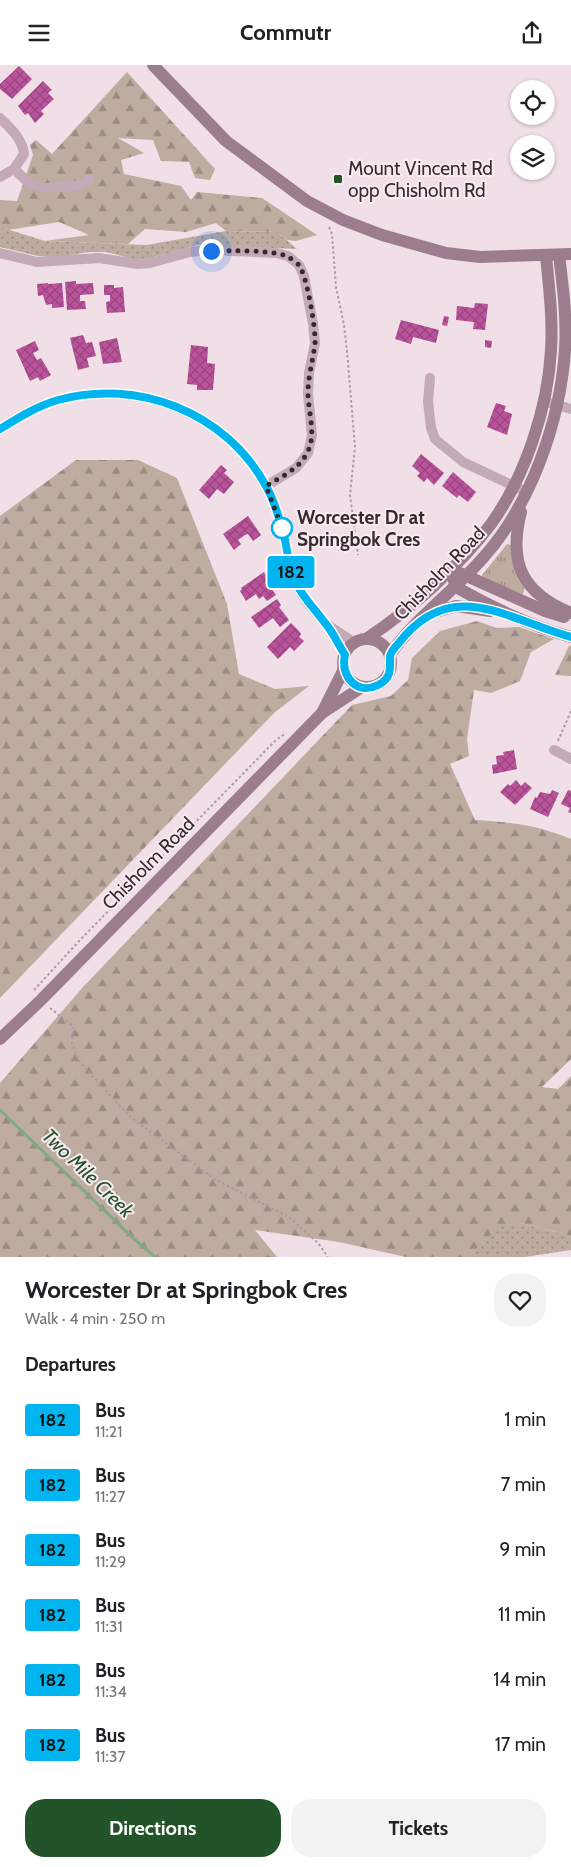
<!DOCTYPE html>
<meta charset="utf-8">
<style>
body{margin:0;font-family:Cabin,sans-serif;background:#f2f2f2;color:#202124;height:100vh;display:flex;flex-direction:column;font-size:19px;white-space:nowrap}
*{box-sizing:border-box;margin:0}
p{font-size:16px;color:#757577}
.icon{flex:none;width:28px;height:28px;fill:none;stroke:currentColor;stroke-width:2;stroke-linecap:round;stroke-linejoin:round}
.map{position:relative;height:1192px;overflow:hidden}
.side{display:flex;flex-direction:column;background:#fff;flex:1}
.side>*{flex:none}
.badge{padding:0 10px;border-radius:4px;font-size:18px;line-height:32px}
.controls{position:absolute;left:510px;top:15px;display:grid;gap:10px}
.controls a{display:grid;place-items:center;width:45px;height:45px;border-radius:50%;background:#fff;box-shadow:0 1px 4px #0004;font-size:25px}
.you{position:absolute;width:25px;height:25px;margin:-12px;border:4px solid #fff;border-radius:50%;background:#1a73e8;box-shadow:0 0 0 8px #1a73e833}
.map>.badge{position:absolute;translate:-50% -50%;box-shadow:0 0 0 2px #fff}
h2{padding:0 25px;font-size:19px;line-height:45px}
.round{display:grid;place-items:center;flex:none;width:52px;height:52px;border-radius:20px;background:#f2f2f2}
.headline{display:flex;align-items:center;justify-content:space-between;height:85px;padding:0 25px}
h1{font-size:24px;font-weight:700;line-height:38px}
.button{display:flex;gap:10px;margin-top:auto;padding:10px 25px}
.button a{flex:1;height:58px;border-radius:20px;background:#235329;color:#fff;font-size:20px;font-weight:700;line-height:58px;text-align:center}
.button a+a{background:#f2f2f2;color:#202124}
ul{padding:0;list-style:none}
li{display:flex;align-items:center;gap:15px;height:65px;padding:0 25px}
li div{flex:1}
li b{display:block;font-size:19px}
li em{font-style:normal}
li .badge{min-width:55px;font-weight:700;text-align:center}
header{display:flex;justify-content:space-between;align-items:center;height:65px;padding:0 25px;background:#fff;font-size:22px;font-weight:700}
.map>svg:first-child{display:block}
.grass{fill:url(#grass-tufts)}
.forest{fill:url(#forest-firs)}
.park{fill:url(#park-dots)}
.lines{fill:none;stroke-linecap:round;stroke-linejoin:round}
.stream{stroke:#80aa84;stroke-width:3}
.building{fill:url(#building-cross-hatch)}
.path{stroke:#b396a5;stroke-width:2;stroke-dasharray:2.5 2.5;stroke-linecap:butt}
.street{stroke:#c4a9b6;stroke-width:10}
.secondary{stroke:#9b7d8e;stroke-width:12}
.line-casing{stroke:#fff;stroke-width:11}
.line{stroke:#00b5ef;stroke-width:8}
.walk{stroke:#362a31;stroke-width:5;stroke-dasharray:0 9}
.poi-dot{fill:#235329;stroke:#f8ebf0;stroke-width:2}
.stop-dot{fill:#fff;stroke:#00b5ef;stroke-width:2.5}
.labels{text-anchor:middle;stroke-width:4;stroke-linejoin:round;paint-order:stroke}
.poi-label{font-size:19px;fill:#362a31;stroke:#f8ebf0;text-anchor:start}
.stop-label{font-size:19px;font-weight:bold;fill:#362a31;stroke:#f8ebf0;text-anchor:start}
.street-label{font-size:19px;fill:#362a31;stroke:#f8ebf0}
.water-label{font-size:20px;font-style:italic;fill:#235329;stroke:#f8ebf0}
</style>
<header><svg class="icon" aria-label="menu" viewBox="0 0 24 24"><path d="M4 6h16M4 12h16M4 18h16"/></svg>Commutr<svg class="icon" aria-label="share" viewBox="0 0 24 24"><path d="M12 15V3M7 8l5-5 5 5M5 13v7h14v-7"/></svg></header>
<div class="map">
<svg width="571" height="1192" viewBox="0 0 571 1192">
<defs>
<pattern id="grass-tufts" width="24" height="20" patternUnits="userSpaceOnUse" patternTransform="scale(1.25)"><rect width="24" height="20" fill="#beaca0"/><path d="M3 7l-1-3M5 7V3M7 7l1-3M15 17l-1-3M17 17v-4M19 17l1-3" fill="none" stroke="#9b8c83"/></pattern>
<pattern id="forest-firs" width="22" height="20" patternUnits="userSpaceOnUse" patternTransform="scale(1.25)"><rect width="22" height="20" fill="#beaca0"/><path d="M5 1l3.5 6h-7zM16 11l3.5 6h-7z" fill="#9b8c83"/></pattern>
<pattern id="park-dots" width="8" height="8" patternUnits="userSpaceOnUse" patternTransform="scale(1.25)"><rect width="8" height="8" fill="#beaca0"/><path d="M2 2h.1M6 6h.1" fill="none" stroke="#9b8c83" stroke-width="1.8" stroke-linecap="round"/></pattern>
<pattern id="building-cross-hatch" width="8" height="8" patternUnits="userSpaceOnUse" patternTransform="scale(1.25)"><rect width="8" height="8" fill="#ba539b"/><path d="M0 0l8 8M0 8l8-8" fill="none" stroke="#98457f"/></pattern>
</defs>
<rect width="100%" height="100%" fill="#f0dfe6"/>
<path class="grass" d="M 507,479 L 511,480 L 525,522 L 522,532 L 482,512 L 482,510 Z"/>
<g class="forest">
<path d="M 127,7 L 215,104 L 210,115 L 195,113 L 189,97 L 161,96 L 153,75 L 118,73 L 144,88 L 121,95 L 124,109 L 181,121 L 191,135 L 197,127 L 262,133 L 317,170 L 296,176 L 287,175 L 277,167 L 226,166 L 216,158 L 186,167 L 145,164 L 128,179 L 45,176 L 89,170 L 59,157 L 8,165 L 0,162 L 0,135 L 17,136 L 33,90 L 30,80 L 36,75 L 52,89 Z"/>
<path d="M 76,395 L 138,395 L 177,413 L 227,539 L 239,609 L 275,624 L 309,621 L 274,648 L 0,933 L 0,451 Z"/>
<path d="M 477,556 L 497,563 L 519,562 L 554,574 L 531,587 L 520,616 L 491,628 L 474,625 L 467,674 L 469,691 L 450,699 L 475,755 C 511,757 538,760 571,774 L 571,994 L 542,1022 L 558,1024 L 571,1011 L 571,1171 L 521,1158 L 500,1162 L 468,1192 L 406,1192 L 339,1177 L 255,1165 L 277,1192 L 0,1192 L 0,1018 L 84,921 L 352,640 L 391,631 L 408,615 L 412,593 L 440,566 Z"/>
<path d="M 569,581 L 571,581 L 571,611 L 555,610 Z"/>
</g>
<g class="park">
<path d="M 0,162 L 45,176 L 147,180 L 226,166 L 277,167 L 297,184 L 198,180 L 146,194 L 134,194 L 106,187 L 89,187 L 58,192 L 38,191 L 0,182 Z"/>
<path d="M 521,1158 L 571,1171 L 571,1185 L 525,1192 L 468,1192 L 500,1161 Z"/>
</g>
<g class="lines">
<path class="stream" d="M 0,1045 L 134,1174 L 155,1192"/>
</g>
<g class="building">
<path d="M 19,1 L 32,14 L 12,34 L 0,24 L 0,19 Z"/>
<path d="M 43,16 L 52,25 L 48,28 L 54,34 L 41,46 L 44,49 L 35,58 L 28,48 L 25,50 L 18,41 Z"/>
<path d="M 76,216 L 76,219 L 93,218 L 94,229 L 80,230 L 80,236 L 85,236 L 86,244 L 67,245 L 65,217 Z"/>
<path d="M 48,218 L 48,219 L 62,218 L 64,242 L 52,243 L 52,239 L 46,240 L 43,230 L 38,231 L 37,219 Z"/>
<path d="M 104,220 L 114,220 L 114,223 L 123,222 L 125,247 L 107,248 L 106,237 L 110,236 L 110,230 L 104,230 Z"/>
<path d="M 475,238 L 488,239 L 485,265 L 473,264 L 474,257 L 456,255 L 457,241 L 474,243 Z"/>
<path d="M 444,251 L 449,252 L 447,261 L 442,260 Z"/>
<path d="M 401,255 L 439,265 L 436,278 L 413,272 L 411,279 L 395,274 Z"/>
<path d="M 83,270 L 86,278 L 92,277 L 96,291 L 87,293 L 89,302 L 78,305 L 70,273 Z"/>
<path d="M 117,273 L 122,297 L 103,299 L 99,277 Z"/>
<path d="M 485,275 L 492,276 L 491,283 L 485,282 Z"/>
<path d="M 35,276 L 39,285 L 33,288 L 37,295 L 41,293 L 51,310 L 40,316 L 38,312 L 30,316 L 16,285 Z"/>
<path d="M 191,280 L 208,282 L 207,298 L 215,299 L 213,325 L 197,325 L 197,320 L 187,319 Z"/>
<path d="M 496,338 L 506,341 L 504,346 L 512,349 L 507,370 L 487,362 Z"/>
<path d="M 421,389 L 444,408 L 434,420 L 427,413 L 424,417 L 417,411 L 420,408 L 412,401 Z"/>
<path d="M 221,400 L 227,405 L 224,408 L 234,417 L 224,429 L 217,424 L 209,434 L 199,425 Z"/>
<path d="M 453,407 L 476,427 L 468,437 L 459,430 L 457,433 L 442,421 Z"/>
<path d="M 248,451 L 261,470 L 253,476 L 248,469 L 245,470 L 238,475 L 241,479 L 234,485 L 223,469 Z"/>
<path d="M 264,507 L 268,514 L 266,516 L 276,530 L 267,536 L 263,531 L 259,534 L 256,529 L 246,536 L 240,526 L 242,524 L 241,523 Z"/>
<path d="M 277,534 L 281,540 L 279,542 L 289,555 L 280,562 L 273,553 L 259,563 L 251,552 Z"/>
<path d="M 291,558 L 299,566 L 301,569 L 299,572 L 304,576 L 294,586 L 290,582 L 278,594 L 267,582 Z"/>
<path d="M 514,685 L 517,704 L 493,709 L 492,700 L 497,699 L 496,691 L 504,690 L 503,687 Z"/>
<path d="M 516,715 L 521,721 L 525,717 L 532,723 L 515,740 L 500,727 L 508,719 L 510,721 Z"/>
<path d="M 552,725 L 559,728 L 548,752 L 530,744 L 535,732 L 537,733 L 540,727 L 550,729 Z"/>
<path d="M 568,725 L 571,726 L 571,748 L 568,747 L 570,743 L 561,739 Z"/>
</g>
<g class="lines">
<g class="path">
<path d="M 329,162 L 332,169 L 336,222 L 344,260 L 347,286 L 355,382 L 350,430 L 358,490"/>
<path d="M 558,676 L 571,646"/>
<path d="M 34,925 L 81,874 L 276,675 L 286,668"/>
<path d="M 50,943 L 73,961 L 72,978 L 79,996 L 129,1051 L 216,1115 L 289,1152 L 318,1178 L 328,1192"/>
</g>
<g class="street">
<path d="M 0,53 C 11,64 22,73 24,89 L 14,104 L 0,112"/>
<path d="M 14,104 L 30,119 L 46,123 L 81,120 L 90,114"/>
<path d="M 0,188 L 37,197 L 99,193 L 138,199 L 150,198 L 190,187 L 211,185 L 276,188 L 288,191 L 299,200 L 304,211 L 313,259 L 315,278 L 309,308 L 308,329 L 312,370 L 308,388 L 296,403 L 266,421"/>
<path d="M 430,313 L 428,337 L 431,363 L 435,374 L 463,397 L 520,424"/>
<path d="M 550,338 L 571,344"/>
<path d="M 0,364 C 18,353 37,340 58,335 C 137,314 226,347 266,421 C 273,433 278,449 282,463 C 286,476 286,491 290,504 C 292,512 297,521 301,528 C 307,539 317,548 325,558 C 333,567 338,579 345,590"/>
<path d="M 329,561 L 355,578"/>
<path d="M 554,685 L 571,694"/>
</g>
<g class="secondary">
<path d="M 153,0 L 226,76 L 307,136 L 343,155 L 382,170 L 446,188 L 480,192 L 571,189"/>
<path d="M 521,447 C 508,498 522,528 571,548"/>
<path d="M 460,508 L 545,546 L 564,552"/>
<path d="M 454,516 L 456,522 C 493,543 530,561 571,572"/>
<path d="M 432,548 L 456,541 L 490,546"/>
<circle cx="367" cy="598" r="24"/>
<path d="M 366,574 C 410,545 459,502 491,459 C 525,412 548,343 551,285 C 553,254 549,222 546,191"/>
<path d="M 390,590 C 412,556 454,526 482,494 C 531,440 560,357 565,285 C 567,253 563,222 559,190"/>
<path d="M 322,648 L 344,604"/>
<path d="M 0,974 L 41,935 L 322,648 L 362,622"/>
</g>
</g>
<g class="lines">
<defs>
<path id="line" d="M 0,364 C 18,353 37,341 58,335 C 137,313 226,347 266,421 C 273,433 278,449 282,463 C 288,482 287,500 296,518 C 303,533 315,544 325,558 C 333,567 338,579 345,590 C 340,610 356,631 378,620 C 392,613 390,604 390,591 C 391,588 395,582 398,579 C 451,510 506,554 571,572"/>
</defs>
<use href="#line" class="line-casing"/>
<use href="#line" class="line"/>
<path class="walk" d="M 211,186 C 228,186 278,184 290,193 C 293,195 297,198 299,200 C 307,211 316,264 315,279 C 313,295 308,311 308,328 C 308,347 317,370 307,388 C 299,404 281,412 266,421 L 282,463"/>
</g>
<rect class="poi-dot" x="333" y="109" width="10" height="10" rx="2.5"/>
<circle class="stop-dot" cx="282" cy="463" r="10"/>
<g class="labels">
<g class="poi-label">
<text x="348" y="110">Mount Vincent Rd<tspan x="348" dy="22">opp Chisholm Rd</tspan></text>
</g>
<g class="stop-label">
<text x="297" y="459">Worcester Dr at<tspan x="297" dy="22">Springbok Cres</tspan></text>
</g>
<g class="street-label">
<text transform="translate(439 508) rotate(-46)" y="7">Chisholm Road</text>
<text transform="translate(148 798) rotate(-45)" y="7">Chisholm Road</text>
</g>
<g class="water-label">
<text transform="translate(88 1108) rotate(44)" y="7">Two Mile Creek</text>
</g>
</g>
</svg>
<div class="controls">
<a><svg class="icon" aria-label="locate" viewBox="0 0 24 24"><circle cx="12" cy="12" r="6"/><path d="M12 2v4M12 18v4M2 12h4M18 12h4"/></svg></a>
<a><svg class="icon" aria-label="layers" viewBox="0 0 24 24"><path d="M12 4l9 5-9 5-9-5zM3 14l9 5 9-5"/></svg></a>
</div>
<div class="you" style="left:211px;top:186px"></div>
<b class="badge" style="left:291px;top:507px;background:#00b5ef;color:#111">182</b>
</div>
<section class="side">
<div class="headline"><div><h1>Worcester Dr at Springbok Cres</h1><p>Walk · 4 min · 250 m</p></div><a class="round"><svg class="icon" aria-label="heart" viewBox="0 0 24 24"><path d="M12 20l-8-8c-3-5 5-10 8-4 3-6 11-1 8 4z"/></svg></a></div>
<h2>Departures</h2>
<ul>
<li><span class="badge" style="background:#00b5ef;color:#111">182</span><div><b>Bus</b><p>11:21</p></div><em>1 min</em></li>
<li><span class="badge" style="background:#00b5ef;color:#111">182</span><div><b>Bus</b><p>11:27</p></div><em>7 min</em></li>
<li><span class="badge" style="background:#00b5ef;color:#111">182</span><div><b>Bus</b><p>11:29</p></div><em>9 min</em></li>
<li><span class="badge" style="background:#00b5ef;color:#111">182</span><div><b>Bus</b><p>11:31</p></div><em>11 min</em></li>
<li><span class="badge" style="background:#00b5ef;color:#111">182</span><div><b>Bus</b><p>11:34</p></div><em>14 min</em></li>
<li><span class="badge" style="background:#00b5ef;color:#111">182</span><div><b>Bus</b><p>11:37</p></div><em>17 min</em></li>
</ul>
<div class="button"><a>Directions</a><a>Tickets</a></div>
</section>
